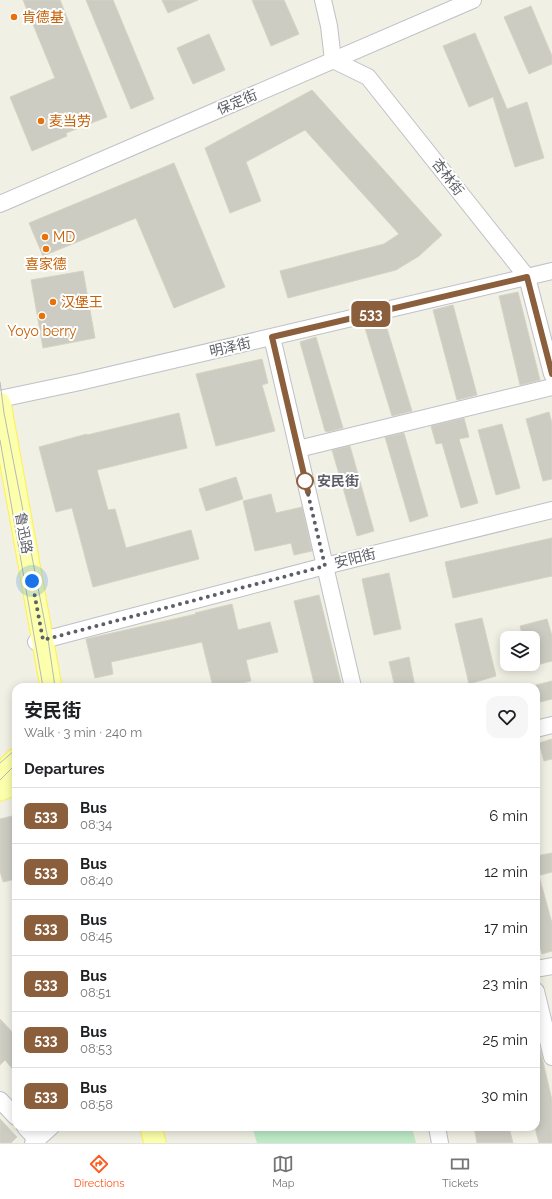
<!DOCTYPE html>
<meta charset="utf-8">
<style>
body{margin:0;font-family:Raleway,"Noto Sans SC",sans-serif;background:#f6f6f6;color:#202124;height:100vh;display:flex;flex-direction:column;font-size:15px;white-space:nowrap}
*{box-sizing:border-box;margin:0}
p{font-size:13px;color:#757577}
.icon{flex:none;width:22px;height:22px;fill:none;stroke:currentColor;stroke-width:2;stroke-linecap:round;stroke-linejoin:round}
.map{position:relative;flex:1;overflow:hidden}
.side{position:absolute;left:12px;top:683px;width:528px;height:448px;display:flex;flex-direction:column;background:#fff;border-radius:12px;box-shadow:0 2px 10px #0003}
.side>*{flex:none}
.badge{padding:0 8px;border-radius:6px;font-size:14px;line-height:26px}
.fabs{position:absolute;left:500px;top:631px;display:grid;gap:8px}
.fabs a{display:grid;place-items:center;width:40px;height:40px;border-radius:8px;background:#fff;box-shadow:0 2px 10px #0003;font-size:20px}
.you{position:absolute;width:20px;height:20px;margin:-10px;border:3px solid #fff;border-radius:50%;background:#1a73e8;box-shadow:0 0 0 6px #1a73e833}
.map>.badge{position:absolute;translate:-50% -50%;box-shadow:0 0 0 2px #fff}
h2{padding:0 12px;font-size:15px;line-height:36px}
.round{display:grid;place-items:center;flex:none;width:42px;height:42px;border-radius:12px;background:#f6f6f6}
.headline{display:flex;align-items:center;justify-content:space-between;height:68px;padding:0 12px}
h1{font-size:19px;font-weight:700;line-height:30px}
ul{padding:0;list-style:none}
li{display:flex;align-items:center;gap:12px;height:56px;padding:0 12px;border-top:1px solid #e0e0e0}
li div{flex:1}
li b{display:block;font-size:15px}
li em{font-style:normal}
li .badge{min-width:44px;font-weight:700;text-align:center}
.dock{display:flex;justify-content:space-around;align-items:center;height:56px;border-top:1px solid #e0e0e0;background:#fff;font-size:11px;color:#757577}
.dock a{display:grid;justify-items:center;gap:2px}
.dock .active{color:#fb5c1f}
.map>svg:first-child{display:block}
.green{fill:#beeac7}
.building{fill:#cdccc3;stroke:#d6d3c2}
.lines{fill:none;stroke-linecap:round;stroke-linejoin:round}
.minor-casing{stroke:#bec0c7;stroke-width:18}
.major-casing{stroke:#fff04f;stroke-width:23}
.minor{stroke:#fff;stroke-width:16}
.major{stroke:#fcffab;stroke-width:21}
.tram{stroke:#b8b8ba;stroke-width:1}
.line-casing{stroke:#fff;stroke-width:9}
.line{stroke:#8b5e3c;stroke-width:6}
.walk{stroke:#5c5f67;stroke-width:4;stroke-dasharray:0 7.2}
.food-dot{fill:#e8710a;stroke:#fff;stroke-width:1.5}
.stop-dot{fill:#fff;stroke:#8b5e3c;stroke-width:2}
.labels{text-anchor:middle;stroke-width:4;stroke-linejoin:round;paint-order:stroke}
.food-label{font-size:14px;fill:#c56008;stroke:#fff;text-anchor:start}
.street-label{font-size:14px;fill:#5c5f67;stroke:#fff}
.stop-label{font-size:14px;font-weight:bold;fill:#5c5f67;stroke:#fff;text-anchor:start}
</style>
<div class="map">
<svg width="552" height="1143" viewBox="0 0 552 1143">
<rect width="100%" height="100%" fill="#f0f0e4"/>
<path class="green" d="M 263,1127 L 412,1127 L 416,1143 L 257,1143 L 253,1130 Z"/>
<g class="building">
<path d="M 23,0 L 60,0 L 107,117 L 66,133 L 67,136 L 32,151 L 10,97 L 55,78 Z"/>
<path d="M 86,0 L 113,0 L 154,99 L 131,109 Z"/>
<path d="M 162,0 L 198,0 L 168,13 Z"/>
<path d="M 252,0 L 284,0 L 299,34 L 271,46 Z"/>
<path d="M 531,6 L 552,56 L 552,64 L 529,74 L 504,17 Z"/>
<path d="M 475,33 L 507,109 L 527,102 L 544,158 L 515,167 L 493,97 L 469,107 L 443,46 Z"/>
<path d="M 209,34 L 225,70 L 193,84 L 177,48 Z"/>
<path d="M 312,90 L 442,235 L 419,256 L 396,270 L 288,298 L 280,271 L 384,244 L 399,234 L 305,130 L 246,162 L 261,201 L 230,213 L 205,148 Z"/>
<path d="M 174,163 L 225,287 L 174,308 L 136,218 L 43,256 L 29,223 Z"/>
<path d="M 83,271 L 95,338 L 43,348 L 31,280 Z"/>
<path d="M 518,292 L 540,380 L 520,385 L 499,296 Z"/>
<path d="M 453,305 L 477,395 L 457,400 L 433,310 Z"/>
<path d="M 385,322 L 412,411 L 392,416 L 365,328 Z"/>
<path d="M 316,337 L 343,428 L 327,432 L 325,431 L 300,342 Z"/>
<path d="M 262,359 L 268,383 L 262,385 L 275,431 L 216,446 L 196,374 Z"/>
<path d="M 549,412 L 552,423 L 552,479 L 543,481 L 526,419 Z"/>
<path d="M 179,413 L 187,448 L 97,470 L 108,510 L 115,509 L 126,548 L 191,530 L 199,559 L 93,587 L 72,508 L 56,512 L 39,447 L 87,434 L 87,435 Z"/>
<path d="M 464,418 L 469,437 L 459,439 L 478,503 L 461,508 L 442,443 L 436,444 L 431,426 Z"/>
<path d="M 502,424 L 520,488 L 496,495 L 478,430 Z"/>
<path d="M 404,433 L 428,516 L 410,522 L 385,437 Z"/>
<path d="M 350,446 L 374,531 L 357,536 L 332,450 Z"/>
<path d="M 236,477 L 243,499 L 206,511 L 199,489 Z"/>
<path d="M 271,494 L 276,513 L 302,507 L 312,551 L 294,555 L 291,543 L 255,551 L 243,501 Z"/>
<path d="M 552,538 L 552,576 L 453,598 L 445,562 Z"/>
<path d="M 389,573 L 401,629 L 374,635 L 362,579 Z"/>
<path d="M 319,595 L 342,687 L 315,687 L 294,601 Z"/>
<path d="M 232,604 L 238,630 L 270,622 L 278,652 L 246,660 L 251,681 L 225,687 L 213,687 L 202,642 L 111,662 L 113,674 L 95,678 L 86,639 L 196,614 L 195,613 Z"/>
<path d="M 482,618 L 496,676 L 469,684 L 455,624 Z"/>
<path d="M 547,619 L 552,636 L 552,661 L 533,666 L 533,638 L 523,638 L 520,626 Z"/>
<path d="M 409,657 L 415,687 L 395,687 L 389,662 Z"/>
<path d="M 552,681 L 552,699 L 536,703 L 536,685 Z"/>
<path d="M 552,739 L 552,759 L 544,761 L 539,743 Z"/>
<path d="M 16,815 L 16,879 L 3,882 L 0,871 L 0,819 Z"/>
<path d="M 552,853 L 552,872 L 537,876 L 539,876 L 552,923 L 552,951 L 542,954 L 536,933 L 536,856 Z"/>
<path d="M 0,1019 L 16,1036 L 16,1073 L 5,1060 L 0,1065 Z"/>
<path d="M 536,1049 L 540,1049 L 552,1100 L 552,1143 L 539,1143 L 536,1132 Z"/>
<path d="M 0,1119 L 17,1137 L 11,1143 L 0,1143 Z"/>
<path d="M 474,1127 L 509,1127 L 513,1143 L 477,1143 Z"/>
</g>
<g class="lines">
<defs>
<g id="minor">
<path d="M 323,0 L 329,26 L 333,60 L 368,77 L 527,277 L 552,374"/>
<path d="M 0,204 L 473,0"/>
<path d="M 272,337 L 353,687"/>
<path d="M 0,399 L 80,382 L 552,271"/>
<path d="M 298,449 L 552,387"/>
<path d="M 36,642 L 325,566 L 552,510"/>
<path d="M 536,729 L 552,725"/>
<path d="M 536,969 L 552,966"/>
<path d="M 536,991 L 552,1057"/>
<path d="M 0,1100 L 16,1117"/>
<path d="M 25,1127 L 37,1140"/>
<path d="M 437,1127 L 440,1143"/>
<path d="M 33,1143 L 51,1127"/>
</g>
<g id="major">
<path d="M 0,403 L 51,687"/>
<path d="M 0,775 L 16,759"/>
<path d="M 0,790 L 12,785 L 16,786"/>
<path d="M 151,1127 L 155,1143"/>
</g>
</defs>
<use href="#minor" class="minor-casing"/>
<use href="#major" class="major-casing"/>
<use href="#minor" class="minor"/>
<use href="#major" class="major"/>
<g class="tram">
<path d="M 0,382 L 4,413 L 48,639 L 55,687"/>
<path d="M 0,440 L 43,687"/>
<path d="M 0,763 L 16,749"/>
<path d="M 0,780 L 16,764"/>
</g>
</g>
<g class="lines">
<defs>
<path id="line" d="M 308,492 L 272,337 L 527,277 L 552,374"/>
</defs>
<use href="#line" class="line-casing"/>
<use href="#line" class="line"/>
<path class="walk" d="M 32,581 L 43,640 L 325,566 L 304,477 L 305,481"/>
</g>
<g class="food-dot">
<circle cx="14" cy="17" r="4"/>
<circle cx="41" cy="121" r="4"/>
<circle cx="45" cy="237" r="4"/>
<circle cx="46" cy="249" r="4"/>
<circle cx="53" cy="302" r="4"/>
<circle cx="42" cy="316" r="4"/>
</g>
<circle class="stop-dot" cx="305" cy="481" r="8"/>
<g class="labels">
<g class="food-label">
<text x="22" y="22">肯德基</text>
<text x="49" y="126">麦当劳</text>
<text x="53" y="242">MD</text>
<text x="46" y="269" text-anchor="middle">喜家德</text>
<text x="61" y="307">汉堡王</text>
<text x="42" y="336" text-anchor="middle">Yoyo berry</text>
</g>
<g class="street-label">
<text transform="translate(237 102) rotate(-23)" y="5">保定街</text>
<text transform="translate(448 177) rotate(52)" y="5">杏林街</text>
<text transform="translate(230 347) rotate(-13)" y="5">明泽街</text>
<text transform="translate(24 533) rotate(80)" y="5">鲁迅路</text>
<text transform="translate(355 558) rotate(-14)" y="5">安阳街</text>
</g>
<g class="stop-label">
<text x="317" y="486">安民街</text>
</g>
</g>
</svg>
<div class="fabs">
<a><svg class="icon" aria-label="layers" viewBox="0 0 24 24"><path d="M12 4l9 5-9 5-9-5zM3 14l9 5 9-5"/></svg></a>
</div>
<div class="you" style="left:32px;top:581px"></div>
<b class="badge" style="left:371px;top:314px;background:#8b5e3c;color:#fff">533</b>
<section class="side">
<div class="headline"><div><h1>安民街</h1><p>Walk · 3 min · 240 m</p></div><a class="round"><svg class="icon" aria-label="heart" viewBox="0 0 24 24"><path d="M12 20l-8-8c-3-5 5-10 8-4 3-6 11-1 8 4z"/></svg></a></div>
<h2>Departures</h2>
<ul>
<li><span class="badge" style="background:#8b5e3c;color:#fff">533</span><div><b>Bus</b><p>08:34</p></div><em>6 min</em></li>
<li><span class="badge" style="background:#8b5e3c;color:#fff">533</span><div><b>Bus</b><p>08:40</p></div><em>12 min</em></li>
<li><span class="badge" style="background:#8b5e3c;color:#fff">533</span><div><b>Bus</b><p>08:45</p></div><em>17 min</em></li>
<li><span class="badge" style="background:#8b5e3c;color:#fff">533</span><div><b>Bus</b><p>08:51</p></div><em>23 min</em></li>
<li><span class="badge" style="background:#8b5e3c;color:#fff">533</span><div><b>Bus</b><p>08:53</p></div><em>25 min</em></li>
<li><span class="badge" style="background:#8b5e3c;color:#fff">533</span><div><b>Bus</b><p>08:58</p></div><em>30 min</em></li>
</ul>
</section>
</div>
<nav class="dock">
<a class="active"><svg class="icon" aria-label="directions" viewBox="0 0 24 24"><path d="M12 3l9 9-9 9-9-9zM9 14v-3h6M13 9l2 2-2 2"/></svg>Directions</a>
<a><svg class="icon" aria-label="map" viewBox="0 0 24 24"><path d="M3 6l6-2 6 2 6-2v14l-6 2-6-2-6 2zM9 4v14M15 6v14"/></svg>Map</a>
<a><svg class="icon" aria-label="tickets" viewBox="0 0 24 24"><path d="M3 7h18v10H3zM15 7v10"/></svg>Tickets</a>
</nav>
